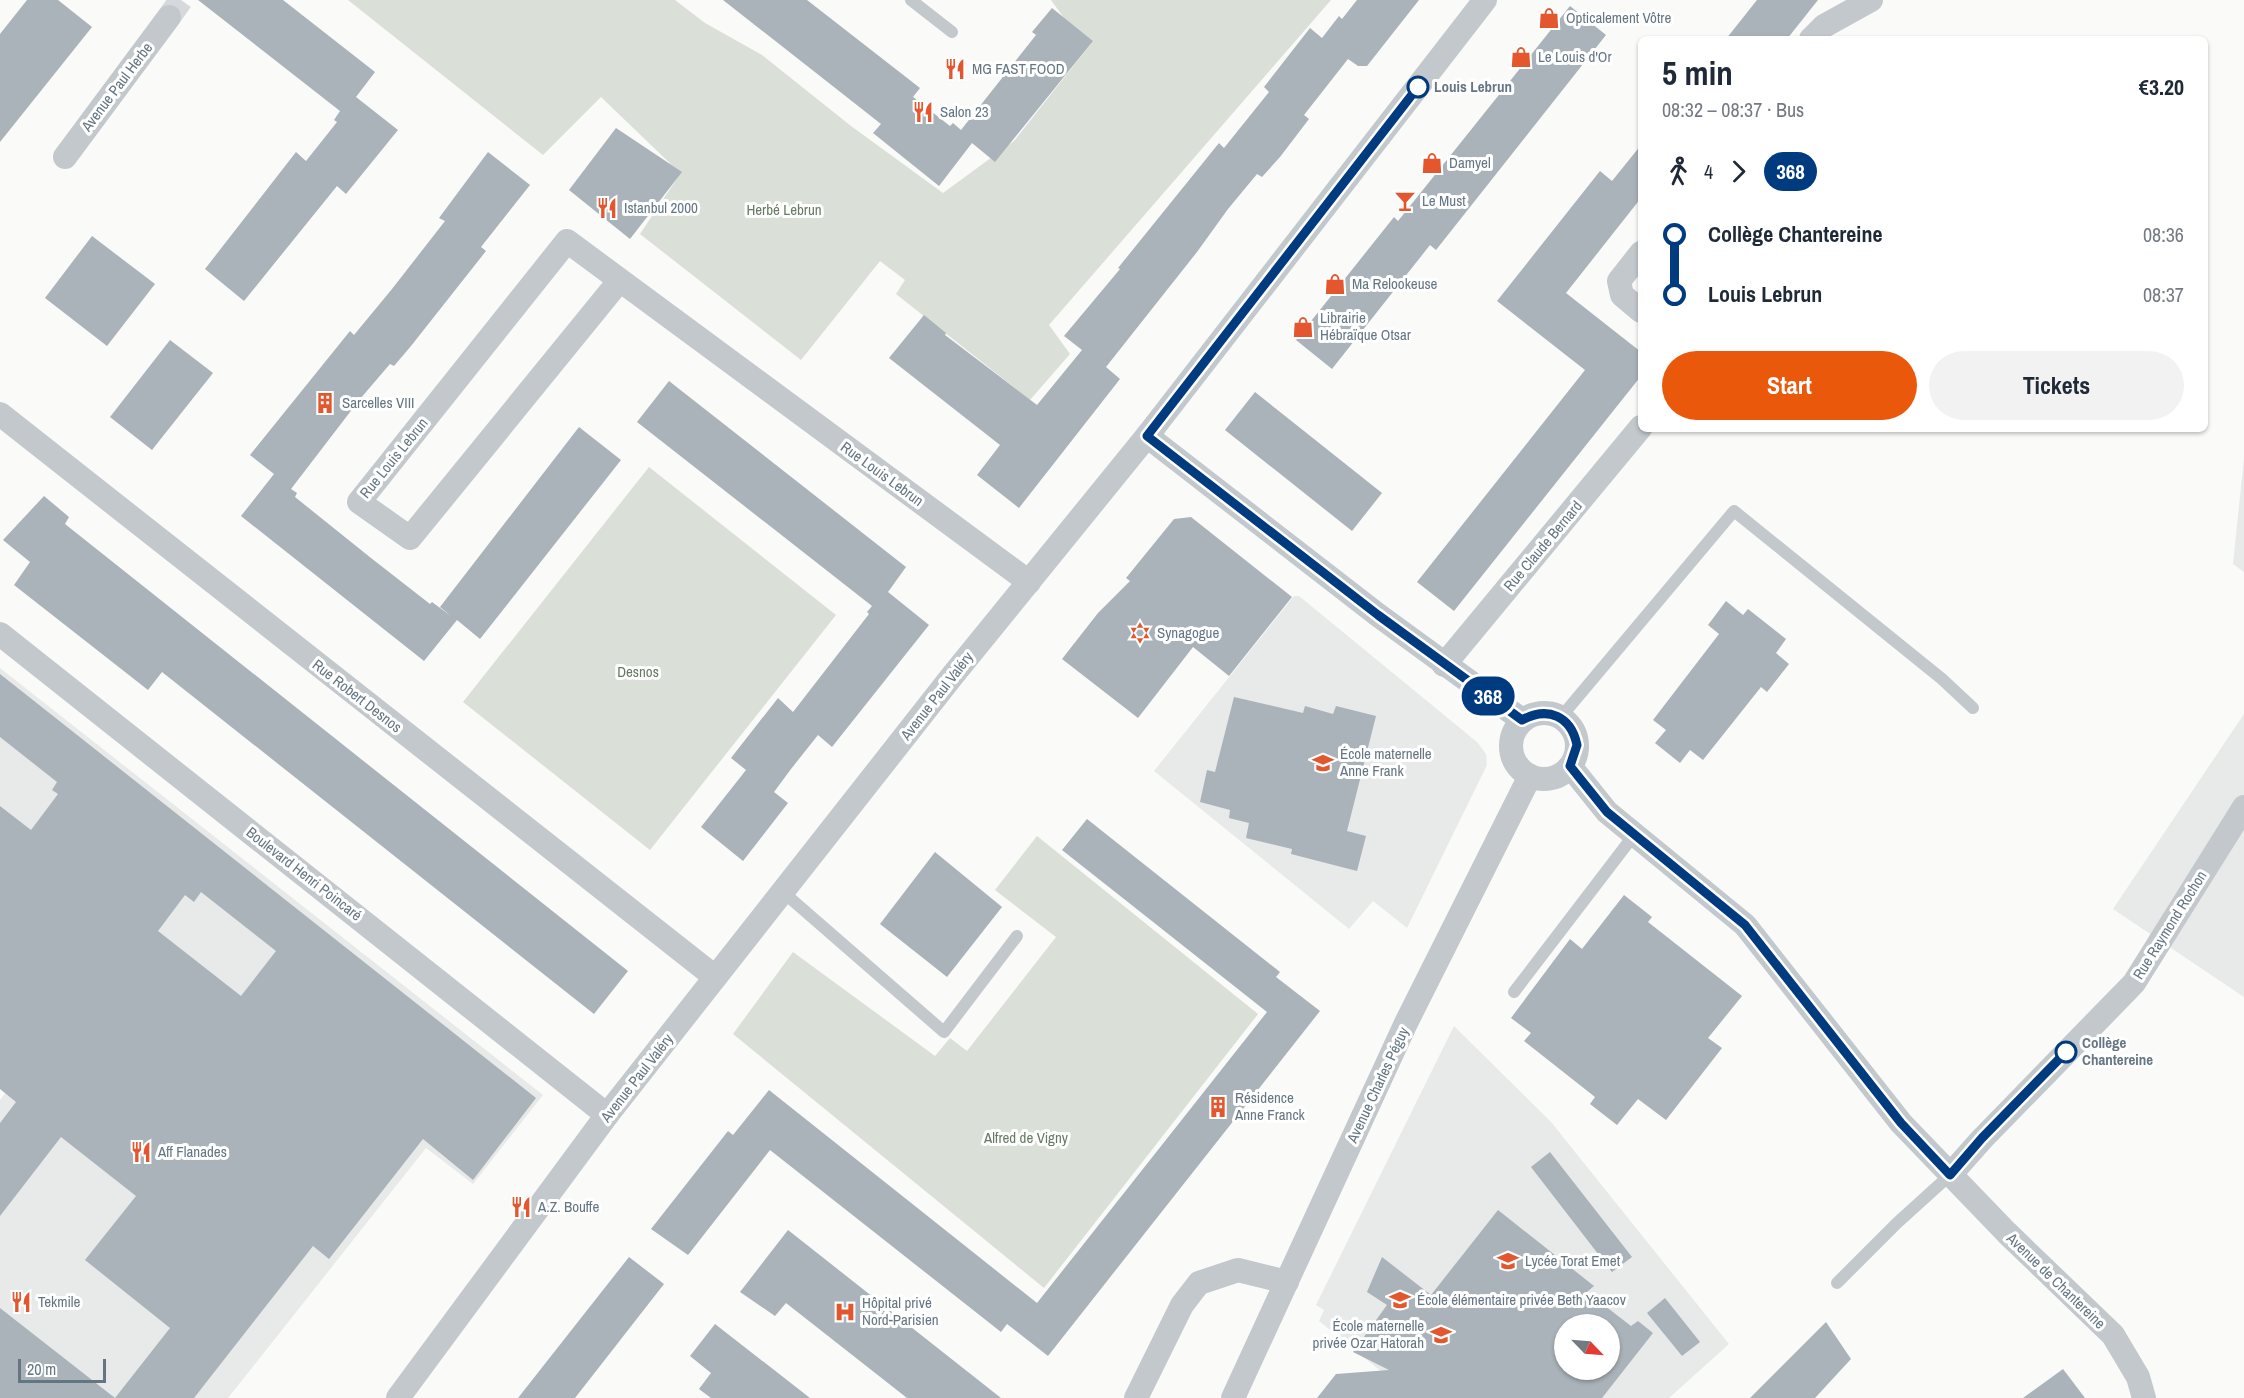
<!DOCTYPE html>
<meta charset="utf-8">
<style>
body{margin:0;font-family:"Archivo Narrow",sans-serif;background:#f2f2f3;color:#1f2937;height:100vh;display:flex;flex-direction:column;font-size:22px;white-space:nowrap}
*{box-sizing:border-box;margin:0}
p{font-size:20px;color:#747a83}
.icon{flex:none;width:33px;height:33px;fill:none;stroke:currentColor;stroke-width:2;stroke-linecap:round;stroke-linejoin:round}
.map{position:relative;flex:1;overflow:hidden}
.sheet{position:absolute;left:1638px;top:36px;width:570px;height:396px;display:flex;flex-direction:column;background:#fff;border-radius:9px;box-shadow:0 2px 4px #0004}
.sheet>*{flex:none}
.badge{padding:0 12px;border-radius:20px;font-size:21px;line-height:39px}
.needle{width:39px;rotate:115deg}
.fabs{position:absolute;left:1554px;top:1314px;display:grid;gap:12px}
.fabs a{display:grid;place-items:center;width:66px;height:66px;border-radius:50%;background:#fff;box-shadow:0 2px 4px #0004;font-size:30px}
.scale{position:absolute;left:18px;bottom:15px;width:88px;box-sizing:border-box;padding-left:6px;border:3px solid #657683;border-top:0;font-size:16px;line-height:21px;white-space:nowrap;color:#657683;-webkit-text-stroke:4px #fff;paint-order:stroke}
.map>.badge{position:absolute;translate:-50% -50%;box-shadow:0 0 0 3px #fff}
.legs{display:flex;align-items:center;gap:9px;height:66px;padding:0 24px;font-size:20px}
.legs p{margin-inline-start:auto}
.summary{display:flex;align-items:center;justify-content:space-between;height:102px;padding:0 24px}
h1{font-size:33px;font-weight:700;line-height:45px}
.cta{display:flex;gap:12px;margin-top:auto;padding:12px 24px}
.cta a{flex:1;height:69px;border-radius:36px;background:#ea580c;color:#fff;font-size:24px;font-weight:700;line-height:69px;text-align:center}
.cta a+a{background:#f2f2f3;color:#1f2937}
ul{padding:0 24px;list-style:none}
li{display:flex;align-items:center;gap:21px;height:60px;font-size:22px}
li i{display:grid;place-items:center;width:9px;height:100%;margin:0 8px;background:currentColor}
li i::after{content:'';width:15px;height:15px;margin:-8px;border:4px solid;border-radius:50%;background:#fff}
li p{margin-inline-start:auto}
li:first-child i{background:linear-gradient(#0000 50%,currentColor 0)}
li:last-child i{background:linear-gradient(currentColor 50%,#0000 0)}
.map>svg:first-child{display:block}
.built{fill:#e8e9e9;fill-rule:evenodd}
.green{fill:#dadfd7}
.building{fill:#aab3b9;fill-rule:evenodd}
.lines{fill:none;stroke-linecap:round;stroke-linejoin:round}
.street-tunnel{stroke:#d5d9db;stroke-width:24;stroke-dasharray:24 12;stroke-linecap:butt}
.lane{stroke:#c3c8cc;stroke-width:12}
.street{stroke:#c3c8cc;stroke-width:24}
.line-1-casing{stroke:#fff;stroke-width:14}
.line-1{stroke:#003b80;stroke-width:9}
.stop-1-dot{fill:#fff;stroke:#003b80;stroke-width:3}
.labels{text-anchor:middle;stroke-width:6;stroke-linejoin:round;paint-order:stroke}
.poi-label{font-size:15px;fill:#657683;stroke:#fff;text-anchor:start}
.street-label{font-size:15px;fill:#657683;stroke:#fff}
.stop-label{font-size:15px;font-weight:bold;fill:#657683;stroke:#fff;text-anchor:start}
.park-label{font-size:15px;fill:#687a64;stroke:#fff}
</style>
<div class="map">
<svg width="2244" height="1398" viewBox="0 0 2244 1398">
<rect width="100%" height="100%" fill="#fafaf8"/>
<g class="built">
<path d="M 2244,458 L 2244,572 L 2233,564 Z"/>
<path d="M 1294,596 L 1299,596 L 1477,742 L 1486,754 L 1487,765 L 1407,928 L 1373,901 L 1349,929 L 1154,771 Z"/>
<path d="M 0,668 L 543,1095 L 473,1184 L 426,1148 L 228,1398 L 0,1398 L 0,1100 L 13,1083 L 0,1072 Z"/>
<path d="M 2244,714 L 2244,997 L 2113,909 Z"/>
<path d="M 1454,1026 L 1551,1122 L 1729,1344 L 1669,1398 L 1414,1398 L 1319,1321 L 1324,1310 L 1316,1305 ZM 1564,1324 L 1610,1324 L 1610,1370 L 1564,1370 Z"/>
</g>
<g class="green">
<path d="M 348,0 L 675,0 L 705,23 L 762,55 L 851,126 L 943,193 L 1014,141 L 1093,41 L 1064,18 L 1051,0 L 1331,0 L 1049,325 L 1070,354 L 1030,400 L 896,294 L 905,280 L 880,261 L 801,360 L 640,234 L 678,177 L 677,170 L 601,97 L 543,155 Z"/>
<path d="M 649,467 L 836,615 L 650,850 L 463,702 Z"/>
<path d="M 1037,836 L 1258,1014 L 1044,1288 L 733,1034 L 793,952 L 935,1056 L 950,1038 L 967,1051 L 1056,937 L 995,890 Z"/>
</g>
<g class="building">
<path d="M 27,0 L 58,0 L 92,27 L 0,142 L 0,34 Z"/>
<path d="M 198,0 L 283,0 L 375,72 L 356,97 L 398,130 L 346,194 L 337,186 L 244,301 L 205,269 L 296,152 L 306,161 L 337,122 L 334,120 L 340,111 Z"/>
<path d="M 723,0 L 807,0 L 920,88 L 913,97 L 950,126 L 953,123 L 961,130 L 1036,35 L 1032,32 L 1052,8 L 1093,41 L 995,162 L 972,143 L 939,186 L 873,133 L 881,124 Z"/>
<path d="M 1357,0 L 1419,0 L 1367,66 L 1358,66 L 1348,59 L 1304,115 L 1309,119 L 1280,157 L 1262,177 L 1257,174 L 1228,209 L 1197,252 L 1106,367 L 1120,379 L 1019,508 L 977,475 L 1000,445 L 889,358 L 924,315 L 946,333 L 945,335 L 1037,405 L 1082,350 L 1064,336 L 1120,269 L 1118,268 L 1219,143 L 1224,148 L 1269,92 L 1264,87 L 1310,28 L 1322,38 L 1339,16 L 1342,19 Z"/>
<path d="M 1757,0 L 1818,0 L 1787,39 L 1726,39 Z"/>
<path d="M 1570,6 L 1606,35 L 1436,250 L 1430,245 L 1332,369 L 1296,340 L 1394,217 L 1398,221 Z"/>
<path d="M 616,128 L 682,172 L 630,239 L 569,190 Z"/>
<path d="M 1641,145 L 1641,198 L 1566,293 L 1641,352 L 1641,376 L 1454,611 L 1417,582 L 1585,370 L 1497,301 L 1600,171 L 1612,181 Z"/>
<path d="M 488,152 L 530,185 L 481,247 L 486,251 L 411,346 L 394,366 L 390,364 L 360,399 L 291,489 L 297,493 L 295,497 L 371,558 L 430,604 L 432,602 L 451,616 L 440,607 L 579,427 L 621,460 L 480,639 L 457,620 L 424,661 L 241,516 L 274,474 L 250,455 L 350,331 L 354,335 L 392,289 L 445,221 L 439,218 Z"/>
<path d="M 92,236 L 155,284 L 107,346 L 45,298 Z"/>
<path d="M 170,340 L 213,373 L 152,450 L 110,417 Z"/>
<path d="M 669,381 L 906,567 L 888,592 L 929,625 L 832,747 L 818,735 L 791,769 L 774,792 L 788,803 L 743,861 L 701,827 L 746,770 L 731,758 L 778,698 L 793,712 L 869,614 L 867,612 L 872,606 L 637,422 Z"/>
<path d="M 1255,392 L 1382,493 L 1352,531 L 1225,430 Z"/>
<path d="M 44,496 L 69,517 L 65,524 L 628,971 L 594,1014 L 162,672 L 148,690 L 14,585 L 30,562 L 3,540 Z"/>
<path d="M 1191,517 L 1292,597 L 1229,676 L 1193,647 L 1138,718 L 1062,659 L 1098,613 L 1130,581 L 1126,578 L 1174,519 Z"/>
<path d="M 1726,601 L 1743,615 L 1748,609 L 1786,639 L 1776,653 L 1789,664 L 1767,692 L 1761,687 L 1703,760 L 1690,750 L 1680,763 L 1655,743 L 1666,730 L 1653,720 L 1719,634 L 1708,625 Z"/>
<path d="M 0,674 L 536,1098 L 473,1180 L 423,1139 L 329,1259 L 313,1246 L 194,1398 L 0,1398 L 0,1308 L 115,1398 L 170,1328 L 85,1260 L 136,1196 L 61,1137 L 0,1216 L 0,1123 L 16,1102 L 0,1089 L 0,806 L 31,830 L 58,794 L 52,790 L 57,782 L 0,737 ZM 201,892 L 276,951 L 241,996 L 158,931 L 185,895 L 194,902 Z"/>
<path d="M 1234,697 L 1303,713 L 1305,706 L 1333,714 L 1336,706 L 1376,716 L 1347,831 L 1366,836 L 1357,871 L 1291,854 L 1292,849 L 1246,838 L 1249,823 L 1229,818 L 1230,810 L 1200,802 L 1207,770 L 1215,772 Z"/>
<path d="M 1087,819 L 1280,972 L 1276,977 L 1320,1011 L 1048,1356 L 1007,1324 L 1001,1332 L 770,1150 L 688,1255 L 651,1229 L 728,1131 L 733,1135 L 769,1090 L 1037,1303 L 1267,1012 L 1062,850 Z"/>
<path d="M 935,852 L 1002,907 L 947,977 L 880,924 Z"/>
<path d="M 1624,895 L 1652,917 L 1648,922 L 1742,996 L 1708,1038 L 1722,1048 L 1666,1120 L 1638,1099 L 1617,1125 L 1590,1104 L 1595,1097 L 1524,1041 L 1531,1033 L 1511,1018 L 1570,939 L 1582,949 Z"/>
<path d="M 1550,1152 L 1632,1257 L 1612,1272 L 1531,1167 Z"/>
<path d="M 1498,1210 L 1594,1286 L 1587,1292 L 1631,1326 L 1638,1321 L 1653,1333 L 1602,1398 L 1317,1398 L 1336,1374 L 1389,1370 L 1353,1352 L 1387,1305 L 1367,1292 L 1382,1257 L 1431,1295 ZM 1564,1324 L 1610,1324 L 1610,1370 L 1564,1370 Z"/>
<path d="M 788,1230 L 1001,1398 L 907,1398 L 786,1303 L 775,1316 L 740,1292 Z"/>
<path d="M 629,1257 L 664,1284 L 575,1398 L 518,1398 Z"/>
<path d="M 1665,1298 L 1700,1342 L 1682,1356 L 1647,1313 Z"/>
<path d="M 1826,1322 L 1851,1359 L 1815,1398 L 1750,1398 Z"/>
<path d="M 715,1324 L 810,1398 L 711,1398 L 699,1389 L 711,1373 L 690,1356 Z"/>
<path d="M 2063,1369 L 2085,1398 L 2023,1398 Z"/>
</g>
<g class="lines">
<path class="street-tunnel" d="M 169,17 L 181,0"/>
<g class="lane">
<path d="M 911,0 L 952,32"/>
<path d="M 1561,717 L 1734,511 L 1942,679 L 1973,708"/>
<path d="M 783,892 L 944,1032 L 1017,936"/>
<path d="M 1514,992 L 1634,835"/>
<path d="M 1837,1283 L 1897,1223 L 1950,1175"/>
</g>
<g class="street">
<path d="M 1811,39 L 1824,26 L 1871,0"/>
<path d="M 65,157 L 169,17"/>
<path d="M 1641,253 L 1619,281 L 1622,295 L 1641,311"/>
<path d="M 620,280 L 410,538 L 359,502 L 567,241 L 1029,582"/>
<path d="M 0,414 L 715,977"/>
<path d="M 1147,436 L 1378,615 L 1522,720"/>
<path d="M 0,634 L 607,1115"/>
<path d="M 1444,665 L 1641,427"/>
<circle cx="1544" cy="746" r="33"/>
<path d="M 1570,766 L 1607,812 L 1745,925 L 1901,1123 L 2007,1233 L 2113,1335 L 2138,1377 L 2144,1398"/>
<path d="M 1950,1175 L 1982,1139 L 2134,983 L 2244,807"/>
<path d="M 398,1398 L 607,1115 L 953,675 L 1147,436 L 1485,0"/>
<path d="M 1136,1398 L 1182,1305 L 1199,1283 L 1238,1270 L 1287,1282"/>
<path d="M 1233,1398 L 1406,1023 L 1530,776"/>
</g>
</g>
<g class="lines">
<defs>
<path id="line-1" d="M 1418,87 L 1147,436 L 1378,615 L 1522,720 C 1548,706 1571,716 1577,745 L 1570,766 L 1607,812 L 1745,925 L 1901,1123 L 1950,1175 L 1982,1138 L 2066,1052"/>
</defs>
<use href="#line-1" class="line-1-casing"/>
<use href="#line-1" class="line-1"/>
</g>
<defs>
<symbol id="shop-bare" viewBox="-9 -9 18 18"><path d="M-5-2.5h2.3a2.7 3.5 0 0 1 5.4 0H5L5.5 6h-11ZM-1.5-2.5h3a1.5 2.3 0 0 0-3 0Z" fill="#e4572e" stroke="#fff" stroke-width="2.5" paint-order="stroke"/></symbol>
<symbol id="restaurant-bare" viewBox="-9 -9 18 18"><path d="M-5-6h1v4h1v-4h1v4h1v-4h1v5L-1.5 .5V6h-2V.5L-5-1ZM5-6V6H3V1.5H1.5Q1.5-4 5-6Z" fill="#e4572e" stroke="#fff" stroke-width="2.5" paint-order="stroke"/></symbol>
<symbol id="bar-bare" viewBox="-9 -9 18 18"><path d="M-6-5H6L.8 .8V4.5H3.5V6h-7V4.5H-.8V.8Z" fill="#e4572e" stroke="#fff" stroke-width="2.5" paint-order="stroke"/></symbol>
<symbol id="building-bare" viewBox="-9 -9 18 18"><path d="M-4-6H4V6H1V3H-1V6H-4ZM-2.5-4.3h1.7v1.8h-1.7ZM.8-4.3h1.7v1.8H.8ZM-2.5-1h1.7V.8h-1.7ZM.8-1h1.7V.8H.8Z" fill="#e4572e" stroke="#fff" stroke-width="2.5" paint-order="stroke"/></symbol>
<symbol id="synagogue-bare" viewBox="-9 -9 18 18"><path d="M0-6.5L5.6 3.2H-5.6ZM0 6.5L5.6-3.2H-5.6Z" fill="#e4572e" stroke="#fff" stroke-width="2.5" paint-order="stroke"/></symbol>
<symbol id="school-bare" viewBox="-9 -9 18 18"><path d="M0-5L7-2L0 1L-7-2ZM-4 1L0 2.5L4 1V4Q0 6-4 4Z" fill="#e4572e" stroke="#fff" stroke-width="2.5" paint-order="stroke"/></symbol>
<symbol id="hospital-bare" viewBox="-9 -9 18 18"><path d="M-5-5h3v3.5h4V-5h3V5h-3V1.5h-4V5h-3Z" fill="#e4572e" stroke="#fff" stroke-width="2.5" paint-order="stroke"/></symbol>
</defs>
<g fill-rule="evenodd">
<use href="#shop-bare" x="1534" y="3" width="30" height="30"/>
<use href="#shop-bare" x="1506" y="42" width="30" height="30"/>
<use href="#restaurant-bare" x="940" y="54" width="30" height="30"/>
<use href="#restaurant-bare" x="908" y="97" width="30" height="30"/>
<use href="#shop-bare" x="1417" y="148" width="30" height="30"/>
<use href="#bar-bare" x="1390" y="186" width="30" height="30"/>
<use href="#restaurant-bare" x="592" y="193" width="30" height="30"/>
<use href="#shop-bare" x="1320" y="269" width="30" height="30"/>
<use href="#shop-bare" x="1288" y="312" width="30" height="30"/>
<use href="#building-bare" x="310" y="388" width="30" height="30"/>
<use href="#synagogue-bare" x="1125" y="618" width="30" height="30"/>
<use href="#school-bare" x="1308" y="748" width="30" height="30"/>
<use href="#building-bare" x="1203" y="1092" width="30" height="30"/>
<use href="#restaurant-bare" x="126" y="1137" width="30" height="30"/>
<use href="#restaurant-bare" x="506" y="1192" width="30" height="30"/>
<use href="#school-bare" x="1493" y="1246" width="30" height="30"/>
<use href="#school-bare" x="1385" y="1285" width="30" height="30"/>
<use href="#restaurant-bare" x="6" y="1287" width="30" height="30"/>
<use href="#hospital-bare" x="830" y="1297" width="30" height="30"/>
<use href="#school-bare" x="1426" y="1320" width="30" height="30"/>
</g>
<g class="stop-1-dot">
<circle cx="1418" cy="87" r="10"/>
<circle cx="2066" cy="1052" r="10"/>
</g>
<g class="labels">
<g class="poi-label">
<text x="1566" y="23">Opticalement Vôtre</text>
<text x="1538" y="62">Le Louis d'Or</text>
<text x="972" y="74">MG FAST FOOD</text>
<text x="940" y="117">Salon 23</text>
<text x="1449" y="168">Damyel</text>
<text x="1422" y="206">Le Must</text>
<text x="624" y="213">Istanbul 2000</text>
<text x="1352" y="289">Ma Relookeuse</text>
<text x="1320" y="323">Librairie<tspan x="1320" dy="17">Hébraïque Otsar</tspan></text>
<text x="342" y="408">Sarcelles VIII</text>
<text x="1157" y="638">Synagogue</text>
<text x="1340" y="759">École maternelle<tspan x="1340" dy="17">Anne Frank</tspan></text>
<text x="1235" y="1103">Résidence<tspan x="1235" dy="17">Anne Franck</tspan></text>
<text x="158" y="1157">Aff Flanades</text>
<text x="538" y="1212">A.Z. Bouffe</text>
<text x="1525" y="1266">Lycée Torat Emet</text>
<text x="1417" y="1305">École élémentaire privée Beth Yaacov</text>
<text x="38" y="1307">Tekmile</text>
<text x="862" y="1308">Hôpital privé<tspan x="862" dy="17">Nord-Parisien</tspan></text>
<text x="1424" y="1331" text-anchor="end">École maternelle<tspan x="1424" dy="17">privée Ozar Hatorah</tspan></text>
</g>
<g class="street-label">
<text transform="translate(117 87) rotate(-53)" y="5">Avenue Paul Herbe</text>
<text transform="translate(394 458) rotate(-51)" y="5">Rue Louis Lebrun</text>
<text transform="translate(882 474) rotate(36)" y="5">Rue Louis Lebrun</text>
<text transform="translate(1543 546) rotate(-50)" y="5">Rue Claude Bernard</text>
<text transform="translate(357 696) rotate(38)" y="5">Rue Robert Desnos</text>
<text transform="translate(937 696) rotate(-52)" y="5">Avenue Paul Valéry</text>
<text transform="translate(304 874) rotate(38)" y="5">Boulevard Henri Poincaré</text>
<text transform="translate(2170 925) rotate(-58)" y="5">Rue Raymond Rochon</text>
<text transform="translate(637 1078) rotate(-52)" y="5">Avenue Paul Valéry</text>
<text transform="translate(1378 1085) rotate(-65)" y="5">Avenue Charles Péguy</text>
<text transform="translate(2056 1281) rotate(44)" y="5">Avenue de Chantereine</text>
</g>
<g class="stop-label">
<text x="1434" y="92">Louis Lebrun</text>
<text x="2082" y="1048">Collège<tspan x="2082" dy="17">Chantereine</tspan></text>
</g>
<g class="park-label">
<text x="784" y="215">Herbé Lebrun</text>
<text x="638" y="677">Desnos</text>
<text x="1026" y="1143">Alfred de Vigny</text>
</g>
</g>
</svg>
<div class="fabs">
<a><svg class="needle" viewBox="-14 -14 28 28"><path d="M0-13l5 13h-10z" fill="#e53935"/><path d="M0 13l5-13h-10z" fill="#747a83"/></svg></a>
</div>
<div class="scale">20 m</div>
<b class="badge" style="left:1488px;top:696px;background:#003b80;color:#fff">368</b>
<section class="sheet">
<div class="summary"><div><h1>5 min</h1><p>08:32 – 08:37 · Bus</p></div><b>€3.20</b></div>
<div class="legs"><svg class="icon" aria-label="walk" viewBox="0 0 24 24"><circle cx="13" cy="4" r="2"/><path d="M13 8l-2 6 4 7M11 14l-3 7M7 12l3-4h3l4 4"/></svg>4<svg class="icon" aria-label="forward" viewBox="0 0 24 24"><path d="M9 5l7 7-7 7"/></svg><b class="badge" style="background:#003b80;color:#fff">368</b></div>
<ul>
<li><i style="color:#003b80"></i><b>Collège Chantereine</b><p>08:36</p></li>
<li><i style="color:#003b80"></i><b>Louis Lebrun</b><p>08:37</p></li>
</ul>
<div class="cta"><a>Start</a><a>Tickets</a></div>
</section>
</div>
